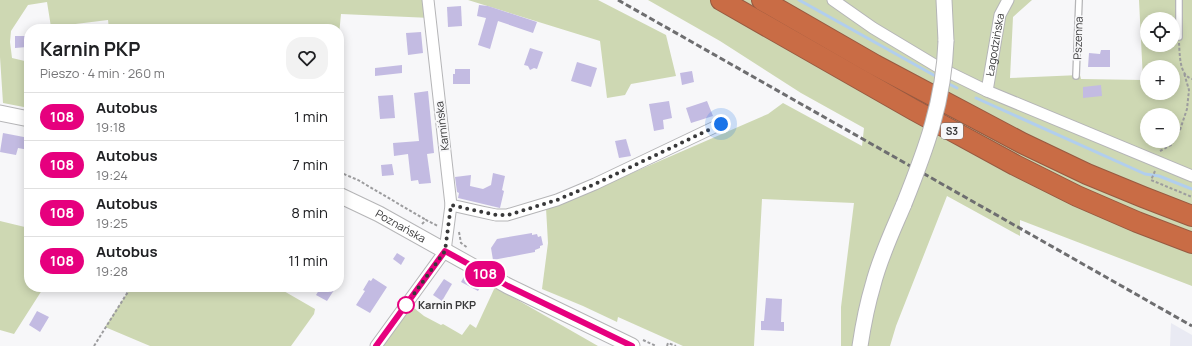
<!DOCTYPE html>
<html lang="pl">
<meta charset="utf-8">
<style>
body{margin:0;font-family:Manrope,sans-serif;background:#f2f2f2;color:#202124;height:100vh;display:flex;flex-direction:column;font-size:15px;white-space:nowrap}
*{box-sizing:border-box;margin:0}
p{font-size:13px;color:#757577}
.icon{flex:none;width:22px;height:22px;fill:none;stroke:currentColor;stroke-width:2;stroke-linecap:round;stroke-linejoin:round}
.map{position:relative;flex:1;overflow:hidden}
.details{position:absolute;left:24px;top:24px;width:320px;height:268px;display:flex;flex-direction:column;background:#fff;border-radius:16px;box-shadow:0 2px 10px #0003}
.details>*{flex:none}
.badge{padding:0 8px;border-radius:13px;font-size:14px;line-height:26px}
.tools{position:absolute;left:1140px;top:12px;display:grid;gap:8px}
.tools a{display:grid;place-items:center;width:40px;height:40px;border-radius:50%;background:#fff;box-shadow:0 2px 10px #0003;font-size:20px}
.you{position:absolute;width:20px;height:20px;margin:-10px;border:3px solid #fff;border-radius:50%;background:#1a73e8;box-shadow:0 0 0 6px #1a73e833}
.map>.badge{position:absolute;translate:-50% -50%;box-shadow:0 0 0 2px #fff}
.round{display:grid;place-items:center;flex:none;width:42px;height:42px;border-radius:16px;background:#f2f2f2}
.headline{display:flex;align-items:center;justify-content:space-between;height:68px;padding:0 16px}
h1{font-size:19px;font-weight:700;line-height:30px}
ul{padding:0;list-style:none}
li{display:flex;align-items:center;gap:12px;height:48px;padding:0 16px;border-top:1px solid #e0e0e0}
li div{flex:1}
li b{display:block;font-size:15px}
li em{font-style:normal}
li .badge{min-width:44px;font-weight:700;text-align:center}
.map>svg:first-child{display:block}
.built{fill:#e9eaf3}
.green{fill:#ced8b3;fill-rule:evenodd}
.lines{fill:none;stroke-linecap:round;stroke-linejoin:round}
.stream{stroke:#b1ceee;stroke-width:3}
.building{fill:#c3bbe2}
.lane-casing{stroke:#b5b5b7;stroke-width:8}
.street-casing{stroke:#b5b5b7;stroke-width:13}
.secondary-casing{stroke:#b5b5b7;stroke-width:17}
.highway-casing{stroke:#975a41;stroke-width:22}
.path{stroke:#9c9c9e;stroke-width:2;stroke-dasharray:3 2;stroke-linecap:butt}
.lane{stroke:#fff;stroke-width:5.5}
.street{stroke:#fff;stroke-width:11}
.secondary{stroke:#fff;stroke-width:15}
.highway{stroke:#c96c45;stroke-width:20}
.rail{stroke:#6e6e70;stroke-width:3;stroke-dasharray:6 3;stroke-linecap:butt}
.secondary-bridge-casing{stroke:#b5b5b7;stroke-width:17;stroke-linecap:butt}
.secondary-bridge{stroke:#fff;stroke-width:15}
.line-casing{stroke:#fff;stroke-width:9}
.line{stroke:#e6007e;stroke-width:6}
.walk{stroke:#39393a;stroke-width:4;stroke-dasharray:0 7.2}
.stop-dot{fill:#fff;stroke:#e6007e;stroke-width:2}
.labels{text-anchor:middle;stroke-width:3.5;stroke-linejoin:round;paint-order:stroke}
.shield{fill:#f7f7f9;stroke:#727273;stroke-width:1}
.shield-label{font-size:10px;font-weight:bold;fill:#39393a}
.street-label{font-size:11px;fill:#39393a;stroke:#f7f7f9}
.stop-label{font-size:11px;font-weight:bold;fill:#39393a;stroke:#f7f7f9;text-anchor:start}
</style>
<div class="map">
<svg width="1192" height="346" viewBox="0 0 1192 346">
<rect width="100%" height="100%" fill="#f7f7f9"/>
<path class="built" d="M 1171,323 L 1192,335 L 1192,346 L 1170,346 Z"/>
<g class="green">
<path d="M 0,0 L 430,0 L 431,18 L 341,14 L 339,35 L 339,29 L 109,29 L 108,20 L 51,27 L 47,2 L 28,5 L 11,31 L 10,42 L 12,58 L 29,62 L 29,108 L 3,103 L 0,57 Z"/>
<path d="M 468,0 L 598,0 L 666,35 L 676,76 L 631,84 L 625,95 L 607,98 L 600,41 Z"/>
<path d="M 648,0 L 1032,0 L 1013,17 L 1010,78 L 1080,75 L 1081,79 L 1143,80 L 1139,0 L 1192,0 L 1192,286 L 1020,220 L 1020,236 L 947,196 L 896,326 L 890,346 L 841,346 L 841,307 L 854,203 L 762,199 L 754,346 L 683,346 L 618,317 L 617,322 L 583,306 L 542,289 L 548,243 L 546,208 L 632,173 L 768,114 L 783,103 L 862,146 L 864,128 L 801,93 L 720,41 ZM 1147,19 L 1173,19 L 1173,45 L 1147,45 ZM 1147,67 L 1173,67 L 1173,93 L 1147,93 ZM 1147,115 L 1173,115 L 1173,141 L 1147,141 Z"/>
<path d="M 0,221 L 29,228 L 29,287 L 44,287 L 14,334 L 0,330 Z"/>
<path d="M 131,287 L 283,287 L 282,290 L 315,309 L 314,314 L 291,346 L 150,346 L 105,327 Z"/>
<path d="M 495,287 L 598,346 L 446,346 L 445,340 L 446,346 L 383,346 L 410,308 L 414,308 L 424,316 L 441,325 L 443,324 L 462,335 L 470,324 L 476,328 Z"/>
</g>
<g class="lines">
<g class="stream">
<path d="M 799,0 L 939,78"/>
<path d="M 947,83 L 957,88"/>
<path d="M 976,98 L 1145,174 L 1159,176 L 1192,189"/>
</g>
</g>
<g class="building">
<path d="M 479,5 L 488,6 L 537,22 L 533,33 L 498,21 L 490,49 L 478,45 L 486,18 L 477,16 Z"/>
<path d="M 461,6 L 462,26 L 448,27 L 447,7 Z"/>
<path d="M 421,32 L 423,53 L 408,55 L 406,33 Z"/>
<path d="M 15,36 L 27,36 L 27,47 L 15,48 Z"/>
<path d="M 530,48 L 543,52 L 537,69 L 534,68 L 530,70 L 528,66 L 524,65 Z"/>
<path d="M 1101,50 L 1110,50 L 1110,67 L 1088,67 L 1089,53 L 1100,54 Z"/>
<path d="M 577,62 L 597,68 L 591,87 L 571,81 Z"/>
<path d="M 402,65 L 402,73 L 375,76 L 375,68 Z"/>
<path d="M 455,69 L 470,69 L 470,84 L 453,84 L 453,74 L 455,74 Z"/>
<path d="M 692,71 L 694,82 L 682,85 L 680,73 Z"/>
<path d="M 1101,85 L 1102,96 L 1083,98 L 1083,87 Z"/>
<path d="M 428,91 L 434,153 L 427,154 L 431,183 L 419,184 L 418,180 L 411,181 L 408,154 L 394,156 L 393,143 L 419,141 L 414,93 Z"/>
<path d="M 393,95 L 395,118 L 380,119 L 378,96 Z"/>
<path d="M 669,101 L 672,118 L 663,120 L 664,129 L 654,131 L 649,104 Z"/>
<path d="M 707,101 L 713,116 L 691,123 L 686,108 Z"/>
<path d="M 3,133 L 29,138 L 29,150 L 18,148 L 16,155 L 0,152 Z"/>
<path d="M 626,139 L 631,156 L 619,158 L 615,141 Z"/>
<path d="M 392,164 L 394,175 L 382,176 L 381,165 Z"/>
<path d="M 493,173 L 505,176 L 502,190 L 504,191 L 500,208 L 458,198 L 459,193 L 457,192 L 455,177 L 471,175 L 470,186 L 483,189 L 491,185 Z"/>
<path d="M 532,233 L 532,235 L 537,234 L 538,237 L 541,236 L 543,245 L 540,246 L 540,248 L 535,250 L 535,252 L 493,260 L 491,248 L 497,239 Z"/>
<path d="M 397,253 L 405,258 L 401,265 L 393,259 Z"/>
<path d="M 466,273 L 483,282 L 478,291 L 461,282 Z"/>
<path d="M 373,278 L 387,287 L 370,313 L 356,305 L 365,291 L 363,290 L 369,280 L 371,281 Z"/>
<path d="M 444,279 L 452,284 L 442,301 L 433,295 Z"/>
<path d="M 321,287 L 336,287 L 327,301 L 316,295 Z"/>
<path d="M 766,298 L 782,299 L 781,322 L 784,322 L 784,331 L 761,330 L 761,321 L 764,321 Z"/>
<path d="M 37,311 L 49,317 L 40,332 L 29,325 Z"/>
</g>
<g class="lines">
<defs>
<g id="lane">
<path d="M 1179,37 L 1179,0"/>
<path d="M 1076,76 L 1079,0"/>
</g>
<g id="street">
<path d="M 833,0 L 873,28 L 938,67 L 987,91 L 1192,176"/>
<path id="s1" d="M 987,91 L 1000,15 L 1008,0"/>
<path d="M 451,205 L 482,212 L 496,215 L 507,215 L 557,200 L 595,184 L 721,124"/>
<path d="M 376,346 L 445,251 L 451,205 L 428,0"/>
</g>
<g id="secondary">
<path d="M 944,0 L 946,41"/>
<path d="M 0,113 L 29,119"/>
<path id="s2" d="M 339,195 L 379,214 L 508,286 L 632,346"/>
<path d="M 860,346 C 863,326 867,305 873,285 C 880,257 893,230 904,204"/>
</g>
<g id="highway">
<path d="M 721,0 L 914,110 L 1015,165 L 1077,196 L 1137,222 L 1192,243"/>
<path d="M 762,0 L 875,65 L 1022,143 L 1087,174 L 1143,197 L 1192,216"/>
</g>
</defs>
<use href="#lane" class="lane-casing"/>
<use href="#street" class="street-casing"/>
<use href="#secondary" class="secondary-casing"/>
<use href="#highway" class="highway-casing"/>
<g class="path">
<path d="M 1179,43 C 1180,55 1179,75 1192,79"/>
<path d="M 1160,151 L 1171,145 L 1180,130 L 1187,109 L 1189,90 L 1184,73"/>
<path d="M 1155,171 L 1151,180 L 1192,197"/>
<path d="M 339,172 L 358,180 L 426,220"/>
<path d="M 422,224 L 426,220 L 438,226"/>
<path d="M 459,232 L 461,243 L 468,248"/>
<path d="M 643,340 L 656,346"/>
<path d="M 94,346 L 131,287"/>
<path d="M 667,346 L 668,343 L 676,346"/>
</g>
<use href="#lane" class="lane"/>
<use href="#street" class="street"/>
<use href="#secondary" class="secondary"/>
<use href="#highway" class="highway"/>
<path class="rail" d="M 618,0 L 1192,326"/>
<defs>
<path id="secondary-bridge" d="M 904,204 C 926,149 944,101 946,41"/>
</defs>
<use href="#secondary-bridge" class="secondary-bridge-casing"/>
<use href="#secondary-bridge" class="secondary-bridge"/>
</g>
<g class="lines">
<defs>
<path id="line" d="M 376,346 L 445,251 L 508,286 L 632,346"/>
</defs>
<use href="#line" class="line-casing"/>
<use href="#line" class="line"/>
<path class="walk" d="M 406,305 L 445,251 L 451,205 L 482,212 L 496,215 L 508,215 L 557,200 L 595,184 L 721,124"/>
</g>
<circle class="stop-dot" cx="406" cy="305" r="8"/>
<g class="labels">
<rect class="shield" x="941" y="123" width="22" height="16" rx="3"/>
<g class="shield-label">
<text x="952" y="135">S3</text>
</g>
<g class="street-label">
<text transform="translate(1078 38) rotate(-88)" y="4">Pszenna</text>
<text dy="4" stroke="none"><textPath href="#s1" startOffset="47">Łagodzińska</textPath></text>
<text transform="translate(442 126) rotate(-97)" y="4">Karnińska</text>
<text dy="4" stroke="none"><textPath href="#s2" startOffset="69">Poznańska</textPath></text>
</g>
<g class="stop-label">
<text x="418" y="309">Karnin PKP</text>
</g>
</g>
</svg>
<div class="tools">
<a><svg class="icon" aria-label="locate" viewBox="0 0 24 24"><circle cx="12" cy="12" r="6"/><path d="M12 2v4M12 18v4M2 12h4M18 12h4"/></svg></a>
<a>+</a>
<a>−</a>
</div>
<div class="you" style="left:721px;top:124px"></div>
<b class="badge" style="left:485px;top:274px;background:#e6007e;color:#fff">108</b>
<section class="details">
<div class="headline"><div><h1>Karnin PKP</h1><p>Pieszo · 4 min · 260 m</p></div><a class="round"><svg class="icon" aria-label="heart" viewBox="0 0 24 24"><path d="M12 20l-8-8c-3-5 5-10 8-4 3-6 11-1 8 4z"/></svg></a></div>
<ul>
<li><span class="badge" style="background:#e6007e;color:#fff">108</span><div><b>Autobus</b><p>19:18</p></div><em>1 min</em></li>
<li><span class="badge" style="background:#e6007e;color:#fff">108</span><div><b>Autobus</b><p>19:24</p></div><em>7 min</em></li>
<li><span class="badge" style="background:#e6007e;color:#fff">108</span><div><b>Autobus</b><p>19:25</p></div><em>8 min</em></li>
<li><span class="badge" style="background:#e6007e;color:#fff">108</span><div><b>Autobus</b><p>19:28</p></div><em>11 min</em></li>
</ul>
</section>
</div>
